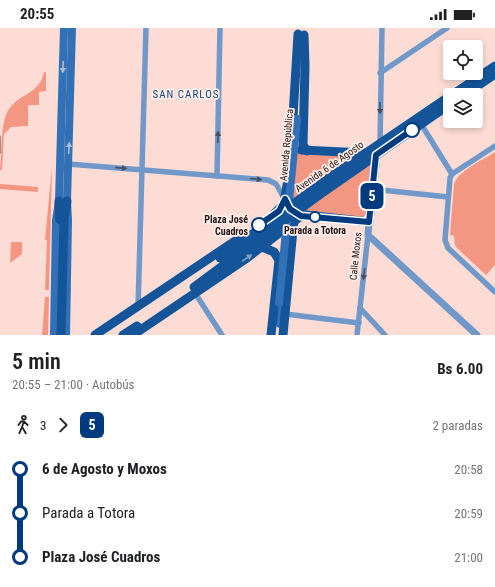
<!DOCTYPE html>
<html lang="es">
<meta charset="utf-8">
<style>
body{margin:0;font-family:"Roboto Condensed",sans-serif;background:#f2f2f2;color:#202124;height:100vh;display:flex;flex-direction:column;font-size:15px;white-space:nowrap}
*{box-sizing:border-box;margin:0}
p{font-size:13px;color:#757577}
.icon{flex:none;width:22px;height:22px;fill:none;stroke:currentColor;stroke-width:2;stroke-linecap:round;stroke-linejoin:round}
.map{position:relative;height:307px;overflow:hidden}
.sheet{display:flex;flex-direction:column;background:#fff;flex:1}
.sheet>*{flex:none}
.badge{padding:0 8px;border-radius:6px;font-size:14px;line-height:26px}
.controls{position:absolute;left:443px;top:12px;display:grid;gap:8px}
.controls a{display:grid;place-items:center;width:40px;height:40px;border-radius:4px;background:#fff;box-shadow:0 2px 6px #0003;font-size:20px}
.map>.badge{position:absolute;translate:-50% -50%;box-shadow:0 0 0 2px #fff}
.legs{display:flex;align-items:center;gap:6px;height:44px;padding:0 12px;font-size:13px}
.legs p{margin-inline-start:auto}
.headline{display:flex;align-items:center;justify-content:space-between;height:68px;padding:0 12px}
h1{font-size:22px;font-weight:600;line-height:30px}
ul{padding:0 12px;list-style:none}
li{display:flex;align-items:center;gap:14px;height:44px;font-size:15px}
li i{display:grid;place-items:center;width:6px;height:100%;margin:0 5px;background:currentColor}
li i::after{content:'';width:10px;height:10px;margin:-5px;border:3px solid;border-radius:50%;background:#fff}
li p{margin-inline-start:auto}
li:first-child i{background:linear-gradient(#0000 50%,currentColor 0)}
li:last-child i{background:linear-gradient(currentColor 50%,#0000 0)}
.status{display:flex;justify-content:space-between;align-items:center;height:28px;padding:0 20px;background:#fff;direction:ltr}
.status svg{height:11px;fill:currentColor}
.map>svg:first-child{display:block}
.green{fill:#f39682}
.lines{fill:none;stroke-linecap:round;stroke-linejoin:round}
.minor{stroke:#7098c8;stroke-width:5.5}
.tertiary{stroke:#7098c8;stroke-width:7}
.secondary{stroke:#3371b6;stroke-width:8}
.primary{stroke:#135598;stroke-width:9}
.tram{stroke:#503e3b;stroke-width:1}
.secondary-bridge{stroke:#3371b6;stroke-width:8}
.primary-bridge{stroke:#135598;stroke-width:9}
.oneway{fill:#adbcd5}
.oneway2{fill:#465064}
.oneway3{fill:#88a2c1}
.line-1-casing{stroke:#fff;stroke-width:9}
.line-1{stroke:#003b80;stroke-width:6}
.stop-1-dot{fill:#fff;stroke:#003b80;stroke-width:2}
.labels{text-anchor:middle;stroke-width:3.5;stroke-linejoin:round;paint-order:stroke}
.street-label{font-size:10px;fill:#231513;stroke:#feeeea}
.stop-label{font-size:10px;font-weight:bold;fill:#231513;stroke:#feeeea;text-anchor:end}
.neighbourhood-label{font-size:11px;letter-spacing:1px;fill:#19487b;stroke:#feeeea}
</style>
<div class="status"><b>20:55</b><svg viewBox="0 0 49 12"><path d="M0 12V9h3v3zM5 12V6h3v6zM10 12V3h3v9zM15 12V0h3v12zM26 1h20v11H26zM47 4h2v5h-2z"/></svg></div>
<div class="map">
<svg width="495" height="307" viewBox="0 0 495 307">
<rect width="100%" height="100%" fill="#fcdcd5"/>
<g class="green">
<path d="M 44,44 L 46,44 L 46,63 L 39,64 L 39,77 L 28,77 L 28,98 L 11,99 L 4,106 L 2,142 L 0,142 C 2,126 0,94 9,81 C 20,65 40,66 44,44 Z"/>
<path d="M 292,124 L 311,127 L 355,128 L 372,132 L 366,187 L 361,190 L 295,184 L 288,174 Z"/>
<path d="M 495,124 L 495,237 L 486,247 L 457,220 L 455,217 L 454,208 L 450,207 L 454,157 C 456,144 483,132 495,124 Z"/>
<path d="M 52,138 L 49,262 L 45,262 L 47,212 L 45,212 Z"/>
<path d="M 0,156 L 38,159 L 38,164 L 0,161 Z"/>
<path d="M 11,214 L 22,214 L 22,226 L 10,235 Z"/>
<path d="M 45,269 L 49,269 L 48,307 L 42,307 Z"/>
</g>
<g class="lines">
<g class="minor">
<path d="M 380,45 L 447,0"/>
<path d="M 421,96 L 452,146"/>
<path d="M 380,116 L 382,0"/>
<path d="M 495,118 L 452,146 L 450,150 L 445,212 L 448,220 L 495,264"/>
<path d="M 68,136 L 268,152 L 276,156 L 284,170"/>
<path d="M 217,148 L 220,0"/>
<path d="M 372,161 L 448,169"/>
<path d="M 195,265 L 222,307"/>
<path d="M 138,280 L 146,0"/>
<path d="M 360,280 L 385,307"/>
<path d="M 285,286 L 359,295"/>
<path d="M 357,307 L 368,207"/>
</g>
<path class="tertiary" d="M 369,194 L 368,207 L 477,307"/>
<g class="secondary">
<path d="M 280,296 L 281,275"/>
<path d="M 54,307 L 56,192 L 59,173 L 64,0"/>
<path d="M 66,307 L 68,192 L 67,173 L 72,0"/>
</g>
<g class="primary">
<path d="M 304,7 L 305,38 L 303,117 L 307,123"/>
<path d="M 452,67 L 495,38"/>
<path d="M 464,67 L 495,46"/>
<path d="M 292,105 L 298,6"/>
<path d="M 301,122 L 365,125"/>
<path d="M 319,157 L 450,68"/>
<path d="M 319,167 L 450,76"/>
<path d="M 59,173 L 60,192"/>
<path d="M 274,186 L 284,176 L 287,157"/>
<path d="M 297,186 L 369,194 L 376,127"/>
<path d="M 262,219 L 274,224 L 279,232 L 271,307"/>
<path d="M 194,259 L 225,236"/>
<path d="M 61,307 L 64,191 L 67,173"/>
<path d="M 95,307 L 244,207"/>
<path d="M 123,307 L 137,298"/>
<path d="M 133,307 L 247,230 L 301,188"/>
<path d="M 283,307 L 294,191"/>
</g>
<path class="tram" d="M 0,108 L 0,125"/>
<path class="secondary-bridge" d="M 279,275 L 297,91"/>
<g class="primary-bridge">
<path d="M 220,230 L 319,157"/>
<path d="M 225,236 L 319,167"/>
</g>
</g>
<defs><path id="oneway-solid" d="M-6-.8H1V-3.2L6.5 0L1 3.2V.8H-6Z"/></defs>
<g class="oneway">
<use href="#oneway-solid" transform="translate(63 39) rotate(92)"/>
<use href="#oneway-solid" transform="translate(69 120) rotate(-88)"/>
</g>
<g class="oneway2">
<use href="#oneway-solid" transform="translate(380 80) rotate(90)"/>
<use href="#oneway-solid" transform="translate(218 109) rotate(-89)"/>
<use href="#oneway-solid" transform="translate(121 140) rotate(5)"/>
<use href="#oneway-solid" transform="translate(256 151) rotate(4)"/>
<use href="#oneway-solid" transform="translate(364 246) rotate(97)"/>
</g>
<use class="oneway3" href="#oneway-solid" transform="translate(247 230) rotate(-35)"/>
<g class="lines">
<defs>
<path id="line-1" d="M 259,197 L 279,183 L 285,171 L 290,181 L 301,188 L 369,194 L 376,127 L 412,102"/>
</defs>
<use href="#line-1" class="line-1-casing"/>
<use href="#line-1" class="line-1"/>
</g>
<g class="stop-1-dot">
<circle cx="412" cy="102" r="7"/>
<circle cx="315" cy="189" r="5"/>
<circle cx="259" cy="197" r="7"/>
</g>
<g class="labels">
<g class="street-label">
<text transform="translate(286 117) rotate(-85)" y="4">Avenida República</text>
<text transform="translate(329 138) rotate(-35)" y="4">Avenida 6 de Agosto</text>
<text transform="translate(355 228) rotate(-84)" y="4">Calle Moxos</text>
</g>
<g class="stop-label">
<text x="248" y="195">Plaza José<tspan x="248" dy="12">Cuadros</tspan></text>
<text x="315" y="206" text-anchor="middle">Parada a Totora</text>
</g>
<g class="neighbourhood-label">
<text x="186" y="70">SAN CARLOS</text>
</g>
</g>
</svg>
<div class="controls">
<a><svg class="icon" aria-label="locate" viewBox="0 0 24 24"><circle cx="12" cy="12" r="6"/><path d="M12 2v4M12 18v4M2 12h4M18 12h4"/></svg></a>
<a><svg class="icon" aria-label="layers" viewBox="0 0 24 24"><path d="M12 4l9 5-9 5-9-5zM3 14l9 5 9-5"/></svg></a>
</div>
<b class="badge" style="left:372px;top:168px;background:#003b80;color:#fff">5</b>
</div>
<section class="sheet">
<div class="headline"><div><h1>5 min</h1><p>20:55 – 21:00 · Autobús</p></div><b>Bs 6.00</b></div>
<div class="legs"><svg class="icon" aria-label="walk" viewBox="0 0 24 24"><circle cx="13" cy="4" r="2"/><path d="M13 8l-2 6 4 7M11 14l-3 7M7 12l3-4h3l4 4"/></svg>3<svg class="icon" aria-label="forward" viewBox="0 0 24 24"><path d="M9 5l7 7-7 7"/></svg><b class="badge" style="background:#003b80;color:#fff">5</b><p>2 paradas</p></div>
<ul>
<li><i style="color:#003b80"></i><b>6 de Agosto y Moxos</b><p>20:58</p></li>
<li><i style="color:#003b80"></i><span>Parada a Totora</span><p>20:59</p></li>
<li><i style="color:#003b80"></i><b>Plaza José Cuadros</b><p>21:00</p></li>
</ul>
</section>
